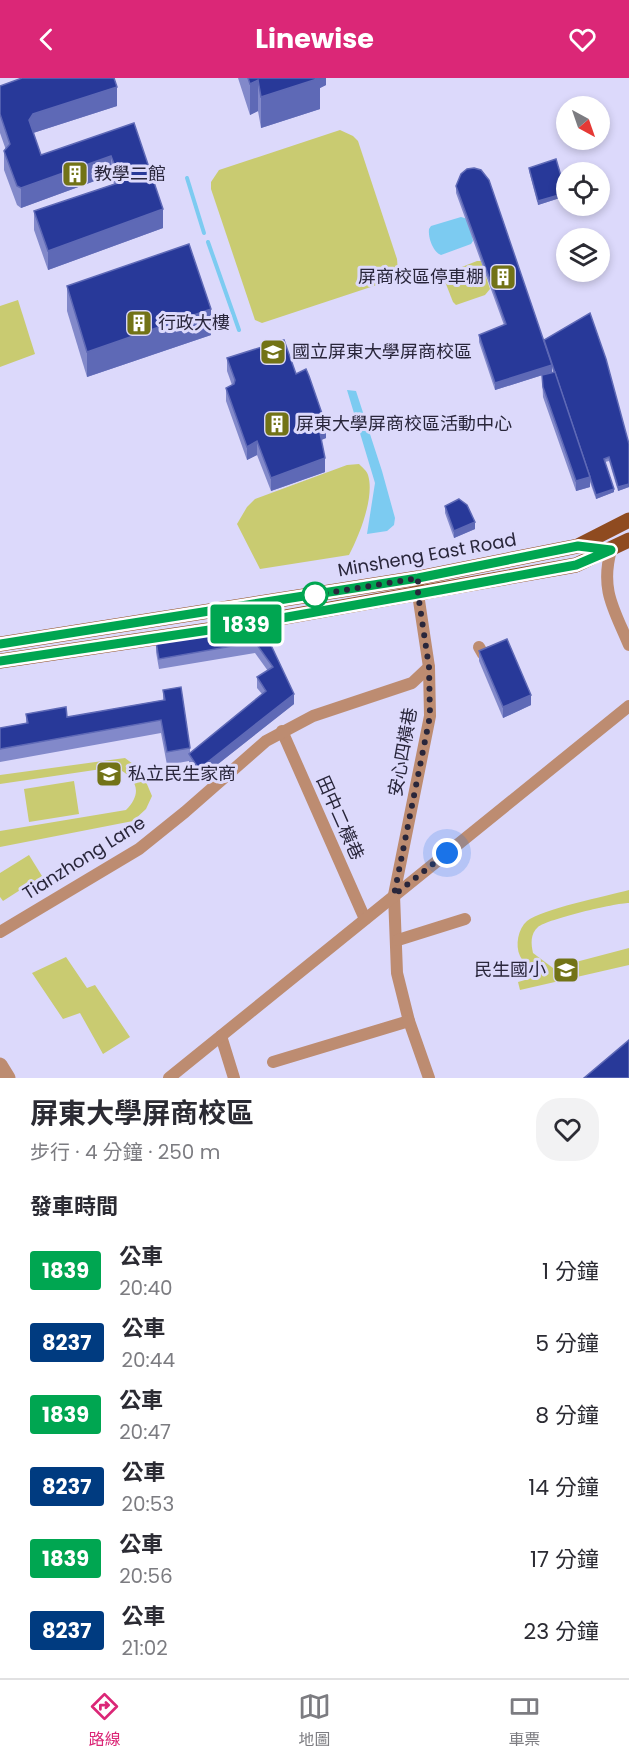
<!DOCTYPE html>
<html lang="zh-TW">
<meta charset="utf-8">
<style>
body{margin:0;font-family:Poppins,"Noto Sans TC",sans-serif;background:#f2f2f3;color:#2b2b33;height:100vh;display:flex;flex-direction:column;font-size:22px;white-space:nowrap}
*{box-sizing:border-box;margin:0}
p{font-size:20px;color:#7c7c81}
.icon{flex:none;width:33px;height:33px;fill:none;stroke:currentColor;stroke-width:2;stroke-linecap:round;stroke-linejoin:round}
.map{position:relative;height:1000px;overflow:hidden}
.side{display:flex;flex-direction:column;background:#fff;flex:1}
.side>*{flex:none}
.badge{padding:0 12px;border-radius:4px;font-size:21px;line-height:39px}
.needle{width:39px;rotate:140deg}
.controls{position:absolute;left:556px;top:18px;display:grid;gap:12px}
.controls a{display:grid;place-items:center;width:54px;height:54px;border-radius:50%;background:#fff;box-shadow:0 3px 9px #0003;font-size:30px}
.you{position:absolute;width:30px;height:30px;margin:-15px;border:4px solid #fff;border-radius:50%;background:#1a73e8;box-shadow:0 0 0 9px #1a73e833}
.map>.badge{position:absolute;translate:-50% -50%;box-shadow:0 0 0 3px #fff}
h2{padding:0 30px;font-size:22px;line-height:54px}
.round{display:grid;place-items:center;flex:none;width:63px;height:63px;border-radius:24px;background:#f2f2f3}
.overview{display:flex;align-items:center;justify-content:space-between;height:102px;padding:0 30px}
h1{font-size:28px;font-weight:700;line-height:45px}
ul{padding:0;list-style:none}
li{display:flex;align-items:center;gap:18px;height:72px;padding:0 30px}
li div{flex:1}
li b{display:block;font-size:22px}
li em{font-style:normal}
li .badge{min-width:66px;font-weight:700;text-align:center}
header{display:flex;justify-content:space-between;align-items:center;height:78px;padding:0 30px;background:#db2777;color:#fff;font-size:27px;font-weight:700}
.tabs{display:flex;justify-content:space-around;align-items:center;height:84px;border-top:2px solid #e1e1e2;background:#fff;font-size:16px;color:#7c7c81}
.tabs a{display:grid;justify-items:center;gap:3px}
.tabs .active{color:#db2777}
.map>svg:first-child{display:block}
.green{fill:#c9cb71}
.water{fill:#7ccbf1}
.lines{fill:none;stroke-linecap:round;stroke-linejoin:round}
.stream{stroke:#7ccbf1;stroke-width:4}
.minor{stroke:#bd8c71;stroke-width:12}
.tertiary{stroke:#bd8c71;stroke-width:15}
.primary{stroke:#8f4b20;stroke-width:15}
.wall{fill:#8289ca}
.shaded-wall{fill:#5e69b6}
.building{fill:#283999;stroke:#5e69b6;stroke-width:1.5}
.line-casing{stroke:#fff;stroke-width:14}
.line{stroke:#00a651;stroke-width:9}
.walk{stroke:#29263b;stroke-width:6;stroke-dasharray:0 10.8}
.stop-dot{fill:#fff;stroke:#00a651;stroke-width:3}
.labels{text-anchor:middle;stroke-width:6;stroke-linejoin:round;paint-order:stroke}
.poi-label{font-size:18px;fill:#29263b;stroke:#dcd9fb;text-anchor:start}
.street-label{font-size:18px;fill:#29263b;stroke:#dcd9fb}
</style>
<header><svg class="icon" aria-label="back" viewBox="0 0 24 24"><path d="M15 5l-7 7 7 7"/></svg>Linewise<svg class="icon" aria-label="heart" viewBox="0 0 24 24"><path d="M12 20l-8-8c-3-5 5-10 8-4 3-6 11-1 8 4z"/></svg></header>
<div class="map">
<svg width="629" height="1000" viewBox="0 0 629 1000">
<rect width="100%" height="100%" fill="#dcd9fb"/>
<g class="green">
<path d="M 340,52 L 353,58 L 358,63 L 397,181 C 398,192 398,196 389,203 L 262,245 L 255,242 L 211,111 L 211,104 L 219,92 Z"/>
<path d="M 477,183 L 481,183 L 490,211 L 485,217 L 456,227 L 453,224 L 444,201 L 444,196 Z"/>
<path d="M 18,222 L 35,276 L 0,289 L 0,228 Z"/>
<path d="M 359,386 C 362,389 367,393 368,397 C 375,419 359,458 349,477 L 260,491 L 237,446 L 247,429 L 255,421 L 347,387 Z"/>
<path d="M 125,680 L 141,692 L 152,718 L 146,731 L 133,743 L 0,769 L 0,753 L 126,732 C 144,714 136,699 115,689 L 0,706 L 0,697 Z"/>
<path d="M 74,703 L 79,736 L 29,744 L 24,711 Z"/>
<path d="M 29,777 L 42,798 L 3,823 L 0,819 L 0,795 Z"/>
<path d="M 629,812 L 629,825 C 615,825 548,841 538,849 C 530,856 531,866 533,875 L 553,890 L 629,870 L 629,887 L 520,912 L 518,904 L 539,898 C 533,892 524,886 520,878 C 515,867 518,851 527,843 C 542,831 607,818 629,812 Z"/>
<path d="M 66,879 L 87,910 L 95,907 L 130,959 L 103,976 L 80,935 L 63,941 L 32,895 Z"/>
</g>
<g class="water">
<path d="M 461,139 L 468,141 L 473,163 L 471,166 L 441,177 C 433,174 428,160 429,151 L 431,148 Z"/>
<path d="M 347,312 L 356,313 L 382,393 L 395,440 L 394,447 L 387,453 L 367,456 L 375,405 Z"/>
</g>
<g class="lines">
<g class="stream">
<path d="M 187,100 L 204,155"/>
<path d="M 208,164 L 239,252"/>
</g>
<g class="minor">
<path d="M 611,472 C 600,512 614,531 629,567"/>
<path d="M 418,507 L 418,516 L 429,589 L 430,638 L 394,817 L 397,895 L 409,943 L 429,1000"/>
<path d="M 479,569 L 483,576 L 494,573"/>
<path d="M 282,653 L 365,841"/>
<path d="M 0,854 L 139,771 L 185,734 L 266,663 L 313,638 L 412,605 L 429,589"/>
<path d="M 398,862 L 465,841"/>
<path d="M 221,958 L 234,1000"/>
<path d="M 273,984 L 409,943"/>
<path d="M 169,1000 L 629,628"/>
</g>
<path class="tertiary" d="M 0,987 L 8,1000"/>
<g class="primary">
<path d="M 0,566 L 418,500 L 578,468 L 629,442"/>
<path d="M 0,583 L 235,548 L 576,487 L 629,462"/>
</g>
</g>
<g class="wall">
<path d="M 238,0 L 326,0 L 326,7 L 320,10 L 320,31 L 261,50 L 258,33 L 250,37 Z"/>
<path d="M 0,8 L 117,28 L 33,55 L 41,77 L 134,45 L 163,150 L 48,192 L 34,152 L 34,133 L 114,106 L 111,97 L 21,130 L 17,127 L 4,92 L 4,73 L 6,72 L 0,55 Z"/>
<path d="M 529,90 L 566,118 L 538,127 L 529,93 Z"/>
<path d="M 456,108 L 544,263 L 629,366 L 629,409 L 618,413 L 609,383 L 605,384 L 614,414 L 596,421 L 590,404 L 590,409 L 576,413 L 543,319 L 542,297 L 553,294 L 552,290 L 552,294 L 495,312 L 479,264 L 479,257 L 504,247 L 456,115 Z"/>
<path d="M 67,208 L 211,257 L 87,299 L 67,233 Z"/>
<path d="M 227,280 L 296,296 L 326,360 L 321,362 L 325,394 L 271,413 L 257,377 L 247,382 L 226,323 L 226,310 L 232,307 L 227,293 Z"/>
<path d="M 445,428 L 475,451 L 454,460 L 445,435 Z"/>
<path d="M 262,548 L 294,626 L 199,701 L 189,687 L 189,683 L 167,687 L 161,655 L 0,684 L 0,650 L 26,645 L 26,636 L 67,639 L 163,622 L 163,612 L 190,670 L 190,675 L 262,616 L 257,610 L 257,599 L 268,593 L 255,575 L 159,591 L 156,574 L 156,564 Z"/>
<path d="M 479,573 L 531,627 L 503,640 L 479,583 Z"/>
</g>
<g class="shaded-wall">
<path d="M 315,0 L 326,0 L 326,7 L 320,10 L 320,31 L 261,50 L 261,19 Z"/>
<path d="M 258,2 L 258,33 L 250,37 L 250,6 Z"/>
<path d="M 117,9 L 117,28 L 33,55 L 29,42 L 33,36 Z"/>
<path d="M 111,78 L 111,97 L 21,130 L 21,110 Z"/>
<path d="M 566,115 L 566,118 L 538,127 L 538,123 Z"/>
<path d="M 163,131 L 163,150 L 48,192 L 48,173 Z"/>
<path d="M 211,231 L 211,257 L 87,299 L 87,274 Z"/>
<path d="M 552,287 L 552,294 L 495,312 L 495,305 Z"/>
<path d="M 326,347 L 326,360 L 319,363 L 319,350 Z"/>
<path d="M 257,363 L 257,377 L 247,382 L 247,369 Z"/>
<path d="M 325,380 L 325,394 L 271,413 L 271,400 Z"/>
<path d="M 590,399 L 590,409 L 576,413 L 576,403 Z"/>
<path d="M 629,406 L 629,409 L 618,413 L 618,409 Z"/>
<path d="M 614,411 L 614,414 L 596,421 L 596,417 Z"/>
<path d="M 475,444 L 475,451 L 454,460 L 454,453 Z"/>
<path d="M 294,616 L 294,626 L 199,701 L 199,691 Z"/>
<path d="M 531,617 L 531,627 L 503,640 L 503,629 Z"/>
</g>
<g class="building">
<path d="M 22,0 L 114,0 L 117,9 L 33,36 L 29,42 L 41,77 L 134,45 L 163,131 L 48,173 L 34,133 L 121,104 L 111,78 L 21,110 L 17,108 L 4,73 L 10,66 L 0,36 L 0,8 Z"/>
<path d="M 248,0 L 320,0 L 261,19 L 258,2 L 250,6 Z"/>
<path d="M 556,81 L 566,115 L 538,123 L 529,90 Z"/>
<path d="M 474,90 L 481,92 L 489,102 L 552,287 L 495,305 L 479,257 L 506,246 L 456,108 L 461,96 L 467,91 Z"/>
<path d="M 189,166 L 211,231 L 87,274 L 67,208 Z"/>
<path d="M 590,235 L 606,281 L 629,366 L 629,406 L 618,409 L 609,379 L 604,381 L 614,411 L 596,417 L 544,262 Z"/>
<path d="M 284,262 L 296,296 L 306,291 L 309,298 L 326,347 L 319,350 L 325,380 L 271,400 L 257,363 L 247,369 L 226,310 L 234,306 L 235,302 L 227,280 Z"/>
<path d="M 555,294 L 590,399 L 576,403 L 543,309 L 542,297 Z"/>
<path d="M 459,421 L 467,427 L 475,444 L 454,453 L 445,428 Z"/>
<path d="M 262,548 L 294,616 L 199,691 L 189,676 L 266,613 L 257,599 L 273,589 L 255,564 L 159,581 L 156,564 Z"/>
<path d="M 507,561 L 531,617 L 503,629 L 479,573 Z"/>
<path d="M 181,609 L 190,670 L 167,674 L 161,642 L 0,671 L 0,650 L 28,645 L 26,636 L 66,629 L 67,639 L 165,622 L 163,612 Z"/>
<path d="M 629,962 L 629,1000 L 584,1000 Z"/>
</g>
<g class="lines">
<defs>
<path id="line" d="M 0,566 L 418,500 L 578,468 L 611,472 L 576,487 L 440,512 L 236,548 L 0,583"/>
</defs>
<use href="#line" class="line-casing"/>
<use href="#line" class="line"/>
<path class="walk" d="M 315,517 L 418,500 L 418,516 L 429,589 L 430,638 L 394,817 L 447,775"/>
</g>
<defs>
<symbol id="building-square" viewBox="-11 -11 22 22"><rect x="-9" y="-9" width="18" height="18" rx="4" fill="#727317" stroke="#dcd9fb"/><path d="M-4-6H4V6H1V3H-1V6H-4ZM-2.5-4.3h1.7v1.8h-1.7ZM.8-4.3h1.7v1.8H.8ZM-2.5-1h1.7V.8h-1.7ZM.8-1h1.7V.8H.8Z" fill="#fff"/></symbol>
<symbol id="university-square" viewBox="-11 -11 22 22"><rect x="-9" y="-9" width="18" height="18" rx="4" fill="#727317" stroke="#dcd9fb"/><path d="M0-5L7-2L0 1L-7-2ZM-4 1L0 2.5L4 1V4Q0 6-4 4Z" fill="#fff"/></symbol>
<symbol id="school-square" viewBox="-11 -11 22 22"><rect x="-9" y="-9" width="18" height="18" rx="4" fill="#727317" stroke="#dcd9fb"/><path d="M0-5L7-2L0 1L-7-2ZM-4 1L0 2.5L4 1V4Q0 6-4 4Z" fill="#fff"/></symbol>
</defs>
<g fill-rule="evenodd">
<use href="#building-square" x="60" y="81" width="30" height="30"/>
<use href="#building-square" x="488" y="184" width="30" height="30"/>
<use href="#building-square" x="124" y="230" width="30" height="30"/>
<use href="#university-square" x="258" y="259" width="30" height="30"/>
<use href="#building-square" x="262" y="331" width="30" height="30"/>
<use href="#school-square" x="94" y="681" width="30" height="30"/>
<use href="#school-square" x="551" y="877" width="30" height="30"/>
</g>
<circle class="stop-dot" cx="315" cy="517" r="12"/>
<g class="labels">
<g class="poi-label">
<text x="94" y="102">教學二館</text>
<text x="484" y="205" text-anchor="end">屏商校區停車棚</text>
<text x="158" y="251">行政大樓</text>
<text x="292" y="280">國立屏東大學屏商校區</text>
<text x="296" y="352">屏東大學屏商校區活動中心</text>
<text x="128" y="702">私立民生家商</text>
<text x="546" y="898" text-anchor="end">民生國小</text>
</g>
<g class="street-label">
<text transform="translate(427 477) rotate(-10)" y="6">Minsheng East Road</text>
<text transform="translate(403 674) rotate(-80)" y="6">安心四橫巷</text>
<text transform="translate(340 740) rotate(66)" y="6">田中二橫巷</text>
<text transform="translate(84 780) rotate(-32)" y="6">Tianzhong Lane</text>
</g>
</g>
</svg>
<div class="controls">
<a><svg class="needle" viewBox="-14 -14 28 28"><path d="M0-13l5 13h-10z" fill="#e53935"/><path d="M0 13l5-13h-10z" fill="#7c7c81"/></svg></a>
<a><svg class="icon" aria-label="locate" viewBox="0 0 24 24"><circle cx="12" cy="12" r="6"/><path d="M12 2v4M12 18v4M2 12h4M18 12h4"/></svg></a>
<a><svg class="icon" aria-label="layers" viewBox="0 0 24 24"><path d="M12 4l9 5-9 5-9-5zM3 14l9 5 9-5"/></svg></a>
</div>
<div class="you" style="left:447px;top:775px"></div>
<b class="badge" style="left:246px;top:546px;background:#00a651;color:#fff">1839</b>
</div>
<section class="side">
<div class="overview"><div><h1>屏東大學屏商校區</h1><p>步行 · 4 分鐘 · 250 m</p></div><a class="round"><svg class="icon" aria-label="heart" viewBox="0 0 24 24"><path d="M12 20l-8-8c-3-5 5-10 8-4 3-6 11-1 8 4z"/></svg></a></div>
<h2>發車時間</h2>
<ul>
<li><span class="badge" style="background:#00a651;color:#fff">1839</span><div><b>公車</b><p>20:40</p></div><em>1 分鐘</em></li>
<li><span class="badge" style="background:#003b80;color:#fff">8237</span><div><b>公車</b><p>20:44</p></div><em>5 分鐘</em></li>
<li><span class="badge" style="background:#00a651;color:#fff">1839</span><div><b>公車</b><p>20:47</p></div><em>8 分鐘</em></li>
<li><span class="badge" style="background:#003b80;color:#fff">8237</span><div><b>公車</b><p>20:53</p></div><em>14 分鐘</em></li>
<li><span class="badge" style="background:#00a651;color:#fff">1839</span><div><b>公車</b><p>20:56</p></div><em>17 分鐘</em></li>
<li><span class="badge" style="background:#003b80;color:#fff">8237</span><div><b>公車</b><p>21:02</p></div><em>23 分鐘</em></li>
</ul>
</section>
<nav class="tabs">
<a class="active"><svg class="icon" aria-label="directions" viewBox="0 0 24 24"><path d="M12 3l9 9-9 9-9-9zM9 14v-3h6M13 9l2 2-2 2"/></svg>路線</a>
<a><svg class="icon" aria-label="map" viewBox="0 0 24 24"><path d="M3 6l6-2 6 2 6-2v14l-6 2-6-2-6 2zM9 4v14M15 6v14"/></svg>地圖</a>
<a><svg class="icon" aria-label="tickets" viewBox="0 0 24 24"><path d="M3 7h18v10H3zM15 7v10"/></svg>車票</a>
</nav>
